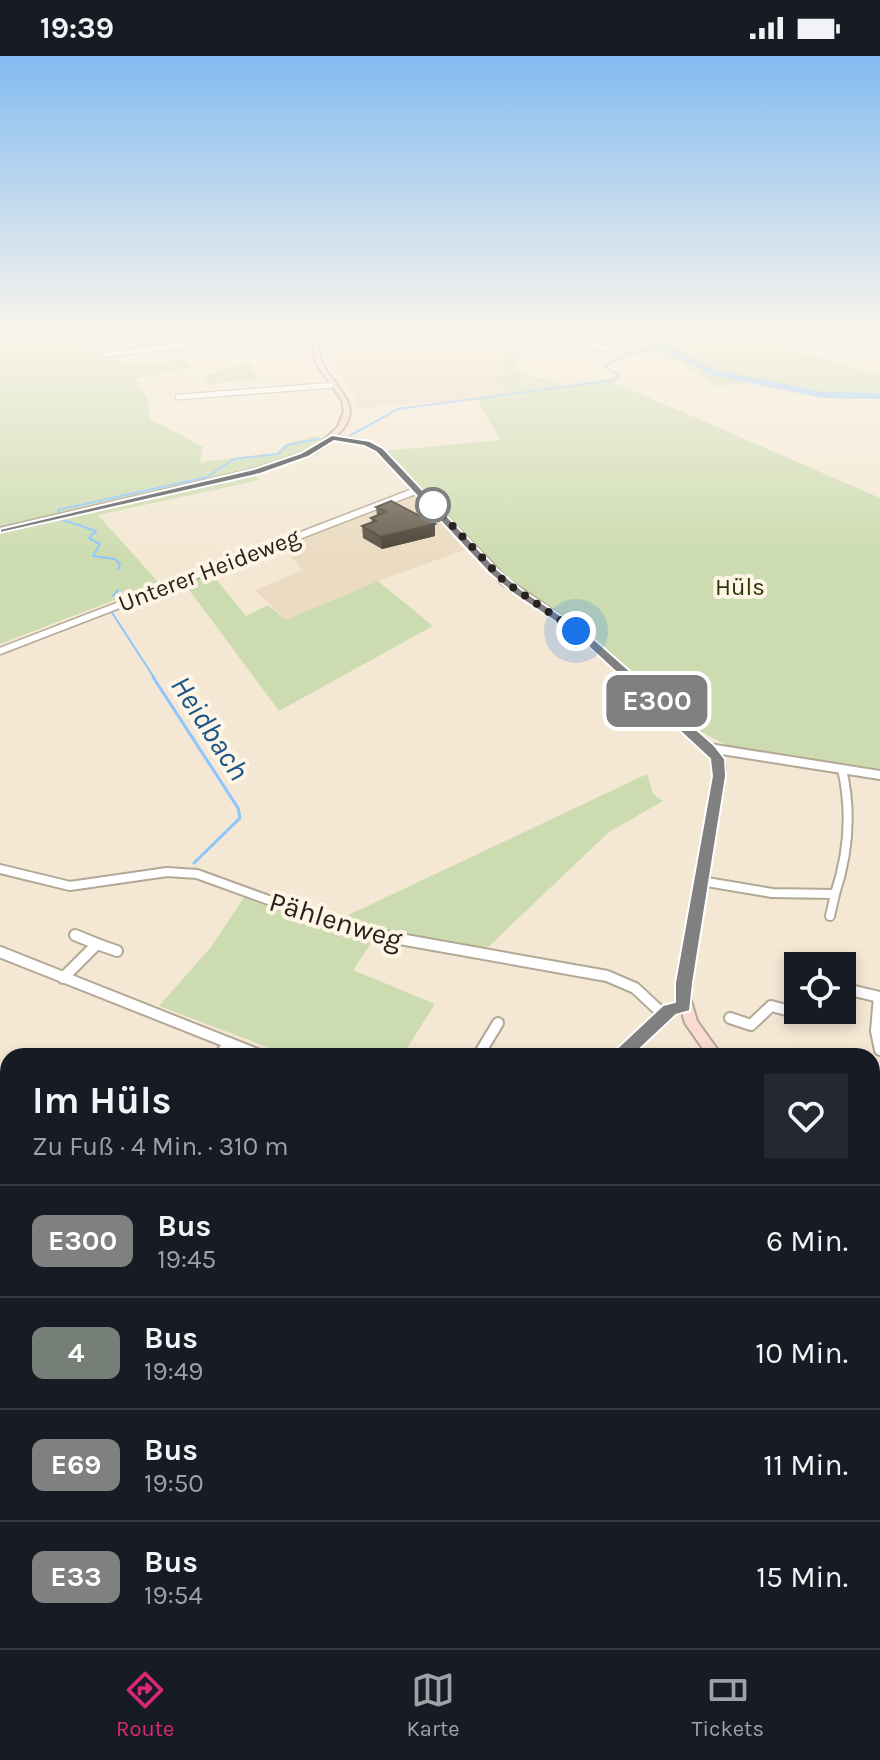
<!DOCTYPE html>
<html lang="de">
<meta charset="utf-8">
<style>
body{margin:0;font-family:Karla,sans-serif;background:#242831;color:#f1f3f6;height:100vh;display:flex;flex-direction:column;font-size:30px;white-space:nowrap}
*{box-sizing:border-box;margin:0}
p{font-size:26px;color:#9ea1a6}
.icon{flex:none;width:44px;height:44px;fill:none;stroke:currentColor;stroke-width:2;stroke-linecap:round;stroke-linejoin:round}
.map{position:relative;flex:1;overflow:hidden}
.panel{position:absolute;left:0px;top:992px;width:880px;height:600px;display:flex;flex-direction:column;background:#171b24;border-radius:24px 24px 0 0;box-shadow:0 4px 12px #0003}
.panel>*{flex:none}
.badge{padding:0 16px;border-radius:12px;font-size:28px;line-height:52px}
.controls{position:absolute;left:784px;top:896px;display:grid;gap:16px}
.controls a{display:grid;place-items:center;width:72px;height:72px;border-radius:0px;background:#171b24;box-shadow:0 4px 12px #0003;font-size:40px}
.you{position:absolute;width:40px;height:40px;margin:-20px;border:6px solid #fff;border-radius:50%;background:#1a73e8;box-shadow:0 0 0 12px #1a73e833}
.map>.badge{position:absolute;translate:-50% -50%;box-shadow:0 0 0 4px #fff}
.round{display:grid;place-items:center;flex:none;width:84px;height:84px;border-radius:0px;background:#242831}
.summary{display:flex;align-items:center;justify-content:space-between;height:136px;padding:0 32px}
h1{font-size:38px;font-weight:700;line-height:60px}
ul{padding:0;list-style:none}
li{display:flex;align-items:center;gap:24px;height:112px;padding:0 32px;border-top:2px solid #363941}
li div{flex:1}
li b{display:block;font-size:30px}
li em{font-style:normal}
li .badge{min-width:88px;font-weight:700;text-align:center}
.status{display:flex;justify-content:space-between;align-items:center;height:56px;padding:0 40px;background:#171b24;direction:ltr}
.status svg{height:22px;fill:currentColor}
.menu{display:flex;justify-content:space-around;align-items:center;height:112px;border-top:2px solid #363941;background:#171b24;font-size:22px;color:#9ea1a6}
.menu a{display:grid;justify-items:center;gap:4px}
.menu .selected{color:#db2777}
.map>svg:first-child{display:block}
.built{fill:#ebdbc2}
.green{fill:#cddcb0}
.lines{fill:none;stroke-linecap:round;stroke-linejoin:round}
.stream-far1{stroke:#8dc6fe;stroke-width:2}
.stream{stroke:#8dc6fe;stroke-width:3}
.river{fill:#8dc6fe;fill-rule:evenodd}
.minor-far4-casing{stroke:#b3a896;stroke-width:7}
.minor-far3-casing{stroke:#b3a896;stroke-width:9}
.minor-far2-casing{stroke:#b3a896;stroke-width:12}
.minor-far1-casing{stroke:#b3a896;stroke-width:14}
.minor-casing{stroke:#b3a896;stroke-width:16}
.secondary-casing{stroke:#b3a896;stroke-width:4}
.minor-far4{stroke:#fff;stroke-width:5}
.minor-far3{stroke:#fff;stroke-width:6}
.minor-far2{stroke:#fff;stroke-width:8}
.minor-far1{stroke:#fff;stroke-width:10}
.minor{stroke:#fff;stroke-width:12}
.secondary{fill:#fadad3;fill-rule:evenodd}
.wall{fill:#5a5143}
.shaded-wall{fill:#4a4237}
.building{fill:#695e4e;stroke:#4a4237;stroke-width:2}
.line{fill:#808080;stroke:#fff;stroke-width:2}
.walk{stroke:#28231c;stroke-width:8;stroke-dasharray:0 14.4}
.stop-dot{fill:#fff;stroke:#808080;stroke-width:4}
.labels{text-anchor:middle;stroke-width:8;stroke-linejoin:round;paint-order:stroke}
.far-street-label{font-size:24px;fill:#28231c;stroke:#fff5e6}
.far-park-label{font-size:24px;fill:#293600;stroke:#fff5e6}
.street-label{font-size:28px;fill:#28231c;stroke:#fff5e6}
.water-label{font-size:30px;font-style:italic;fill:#1a5688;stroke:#fff5e6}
</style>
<div class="status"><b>19:39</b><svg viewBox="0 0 49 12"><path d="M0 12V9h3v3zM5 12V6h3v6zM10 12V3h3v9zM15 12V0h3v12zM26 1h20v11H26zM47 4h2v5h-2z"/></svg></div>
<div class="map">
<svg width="880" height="1592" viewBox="0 0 880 1592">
<rect width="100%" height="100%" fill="#f4e8d4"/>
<g class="built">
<path d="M 486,280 L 514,300 L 501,314 L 552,333 L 477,343 L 356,352 L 356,344 L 326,297 Z"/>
<path d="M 413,439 L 435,457 L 464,494 L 378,525 L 286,564 L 255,534 L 303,514 L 279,488 Z"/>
</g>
<g class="green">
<path d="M 0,277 L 125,277 L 84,289 L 128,309 L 184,304 L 192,311 L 136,323 L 147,341 L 150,363 L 203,391 L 200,406 L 276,397 L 286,388 L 313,380 L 322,382 L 308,394 L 269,409 L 0,470 Z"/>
<path d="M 645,277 L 755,277 L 798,296 L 880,319 L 880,343 L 825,342 L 749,327 L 716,330 C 684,308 643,280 608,311 L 623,320 L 613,326 L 880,442 L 880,716 L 728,690 L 694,672 L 579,574 L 508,525 L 385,395 L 500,384 L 477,343 L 551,333 L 518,319 L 526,329 L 537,328 L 542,332 L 513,336 L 508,331 L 500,331 L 491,322 L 514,318 L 497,313 L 511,302 C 492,285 467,300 447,294 C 471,292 499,284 521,299 L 522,304 L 512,313 L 565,330 L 617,321 L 604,309 L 636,289 Z"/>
<path d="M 251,308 L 258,323 L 210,328 L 203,319 L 216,318 L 218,313 Z"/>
<path d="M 255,419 L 260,424 L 98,459 L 159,527 L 0,588 L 0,478 Z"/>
<path d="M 211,517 L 246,560 L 268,549 L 286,564 L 378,525 L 433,570 L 279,655 L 184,527 Z"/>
<path d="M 647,718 L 653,738 L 663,745 L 609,776 L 487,892 L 363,870 L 342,862 Z"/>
<path d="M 245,840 L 374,883 L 353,914 L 435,948 L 402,1000 L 291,1000 L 159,950 L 211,891 Z"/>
<path d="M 443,1584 L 751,1584 L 748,1592 L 452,1592 L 442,1586 Z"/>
</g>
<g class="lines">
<g class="stream-far1">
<path d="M 351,379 L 398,353 L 615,324 L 620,320 L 605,311 L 608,308 L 633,297 L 666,291"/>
<path d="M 118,514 L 120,508 L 115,503 L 93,500 L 100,488 L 89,482 L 96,475 L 63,464 L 58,454 L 207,421 L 234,403 L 278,398 L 287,389 L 318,383"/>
<path d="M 113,540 L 118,534"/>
<path d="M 109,552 L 155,623"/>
</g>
<path class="stream" d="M 153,621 L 238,752 L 240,762 L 194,807"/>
<path class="river" d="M 676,277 L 695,277 L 671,283 L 670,290 L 715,314 L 823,336 L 880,337 L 880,343 L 823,342 L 712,319 L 663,293 L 664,279 Z"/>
<defs>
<g id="minor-far4">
<path d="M 370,277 L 394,277"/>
<path d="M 555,277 L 608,293"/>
<path d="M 393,278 L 404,277"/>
<path d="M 352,287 L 359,277"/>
<path d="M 106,298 L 301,277"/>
<path d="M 178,341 L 334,329"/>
</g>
<path id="minor-far3" d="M 0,595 L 418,434"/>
<g id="minor-far2">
<path d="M 709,692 L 880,719"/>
<path d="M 0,813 L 70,830 L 167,816 L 197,818 L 343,871"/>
<path d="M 701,825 L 772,837 L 835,838 C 849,796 852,756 842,713"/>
<path d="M 830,860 L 835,838"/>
</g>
<g id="minor-far1">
<path d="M 337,869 L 355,875 L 607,920 L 635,932 L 664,959"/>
<path d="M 97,888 L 117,895"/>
<path d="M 0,896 L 262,1000"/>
<path d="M 63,922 L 97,888 L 75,879"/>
<path d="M 842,932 L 879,941 L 876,975 L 880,994"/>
<path d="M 730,962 L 751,969 L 771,950 L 794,956 L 798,930"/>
<path d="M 219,1000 L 229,987"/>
<path d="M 478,1000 L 498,967"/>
<path d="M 621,1000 L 670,954 L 684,950"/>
</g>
<g id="minor">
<path d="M 872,1230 L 880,1236"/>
<path d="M 0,1250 L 8,1245"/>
<path d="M 872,1265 L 880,1243"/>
<path d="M 301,1584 L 308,1592"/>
<path d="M 820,1584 L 841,1592"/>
<path d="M 14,1592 L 21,1584"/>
<path d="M 758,1592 L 761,1584"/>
</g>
<g id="secondary">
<path d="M 311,277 L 317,277 C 318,287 319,300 323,309 C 336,334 368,352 336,380 L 369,386 L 382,393 L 507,523 L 585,577 L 718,696 L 725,711 L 724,720 L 689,938 L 697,965 L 722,1000 L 708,1000 L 685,967 L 677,938 L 714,720 L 715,711 L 709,697 L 579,581 L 501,527 L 378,395 L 365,389 L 332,383 L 316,396 L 259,416 L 0,476 L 0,472 L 255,413 L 312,394 L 338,371 L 344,355 L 342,344 L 316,307 Z"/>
<path d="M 872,1131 L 880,1134 L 880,1148 L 872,1145 Z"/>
</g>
</defs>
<use href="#minor-far4" class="minor-far4-casing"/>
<use href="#minor-far3" class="minor-far3-casing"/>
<use href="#minor-far2" class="minor-far2-casing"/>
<use href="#minor-far1" class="minor-far1-casing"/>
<use href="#minor" class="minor-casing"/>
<use href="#secondary" class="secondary-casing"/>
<use href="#minor-far4" class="minor-far4"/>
<use href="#minor-far3" class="minor-far3"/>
<use href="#minor-far2" class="minor-far2"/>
<use href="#minor-far1" class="minor-far1"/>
<use href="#minor" class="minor"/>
<use href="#secondary" class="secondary"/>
</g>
<path class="wall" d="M 376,451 L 435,480 L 382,493 L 363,482 L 362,470 L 372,466 L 371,462 L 377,460 Z"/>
<path class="shaded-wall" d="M 435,468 L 435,480 L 382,493 L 381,481 Z"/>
<path class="building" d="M 391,445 L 435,468 L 381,481 L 362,470 L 376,465 L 371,462 L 386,456 L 376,451 Z"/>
<linearGradient id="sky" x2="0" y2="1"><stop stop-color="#83bbf1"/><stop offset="0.55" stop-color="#faf5ec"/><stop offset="1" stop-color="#faf5ec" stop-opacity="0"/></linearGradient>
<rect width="880" height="500" fill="url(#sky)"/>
<path class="line" d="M 332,379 L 370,385 L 383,392 L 497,513 L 522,534 L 586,576 L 714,689 L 725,703 L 726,720 L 693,927 L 690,955 L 676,959 L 627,1005 L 614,1005 L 612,1000 L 614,995 L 663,949 L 675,946 L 675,927 L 712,720 L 710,703 L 578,581 L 514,538 L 489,517 L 376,396 L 364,390 L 334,385 L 308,401 L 260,418 L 0,477 L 0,473 L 254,413 L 301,397 Z"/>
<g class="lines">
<path class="walk" d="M 433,449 L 504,525 L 576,575"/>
</g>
<circle class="stop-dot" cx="433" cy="449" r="16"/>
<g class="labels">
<g class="far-street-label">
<text transform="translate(209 514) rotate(-21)" y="8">Unterer Heideweg</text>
</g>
<g class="far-park-label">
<text x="740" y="539">Hüls</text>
</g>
<g class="street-label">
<text transform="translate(336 864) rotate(17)" y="10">Pählenweg</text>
</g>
<g class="water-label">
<text transform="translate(210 672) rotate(57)" y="10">Heidbach</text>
</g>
</g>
</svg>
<div class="controls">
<a><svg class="icon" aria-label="locate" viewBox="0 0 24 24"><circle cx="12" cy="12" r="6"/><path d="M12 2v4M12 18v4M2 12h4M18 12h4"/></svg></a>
</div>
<div class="you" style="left:576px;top:575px"></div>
<b class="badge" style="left:657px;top:645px;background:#808080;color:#fff">E300</b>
<section class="panel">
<div class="summary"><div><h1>Im Hüls</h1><p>Zu Fuß · 4 Min. · 310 m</p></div><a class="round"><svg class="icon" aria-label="heart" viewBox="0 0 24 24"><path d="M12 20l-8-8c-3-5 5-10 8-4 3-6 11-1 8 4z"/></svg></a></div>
<ul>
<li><span class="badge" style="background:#808080;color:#fff">E300</span><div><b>Bus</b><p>19:45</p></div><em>6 Min.</em></li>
<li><span class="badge" style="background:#757f77;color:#fff">4</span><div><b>Bus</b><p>19:49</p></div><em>10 Min.</em></li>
<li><span class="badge" style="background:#808080;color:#fff">E69</span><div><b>Bus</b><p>19:50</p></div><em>11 Min.</em></li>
<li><span class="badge" style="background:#808080;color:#fff">E33</span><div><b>Bus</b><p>19:54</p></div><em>15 Min.</em></li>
</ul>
</section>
</div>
<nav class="menu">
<a class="selected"><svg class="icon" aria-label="directions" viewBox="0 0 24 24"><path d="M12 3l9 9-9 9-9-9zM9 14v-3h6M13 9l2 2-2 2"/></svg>Route</a>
<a><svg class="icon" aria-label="map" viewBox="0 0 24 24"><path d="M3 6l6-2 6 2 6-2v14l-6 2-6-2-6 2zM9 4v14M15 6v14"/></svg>Karte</a>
<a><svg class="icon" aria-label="tickets" viewBox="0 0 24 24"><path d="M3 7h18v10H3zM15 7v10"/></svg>Tickets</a>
</nav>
